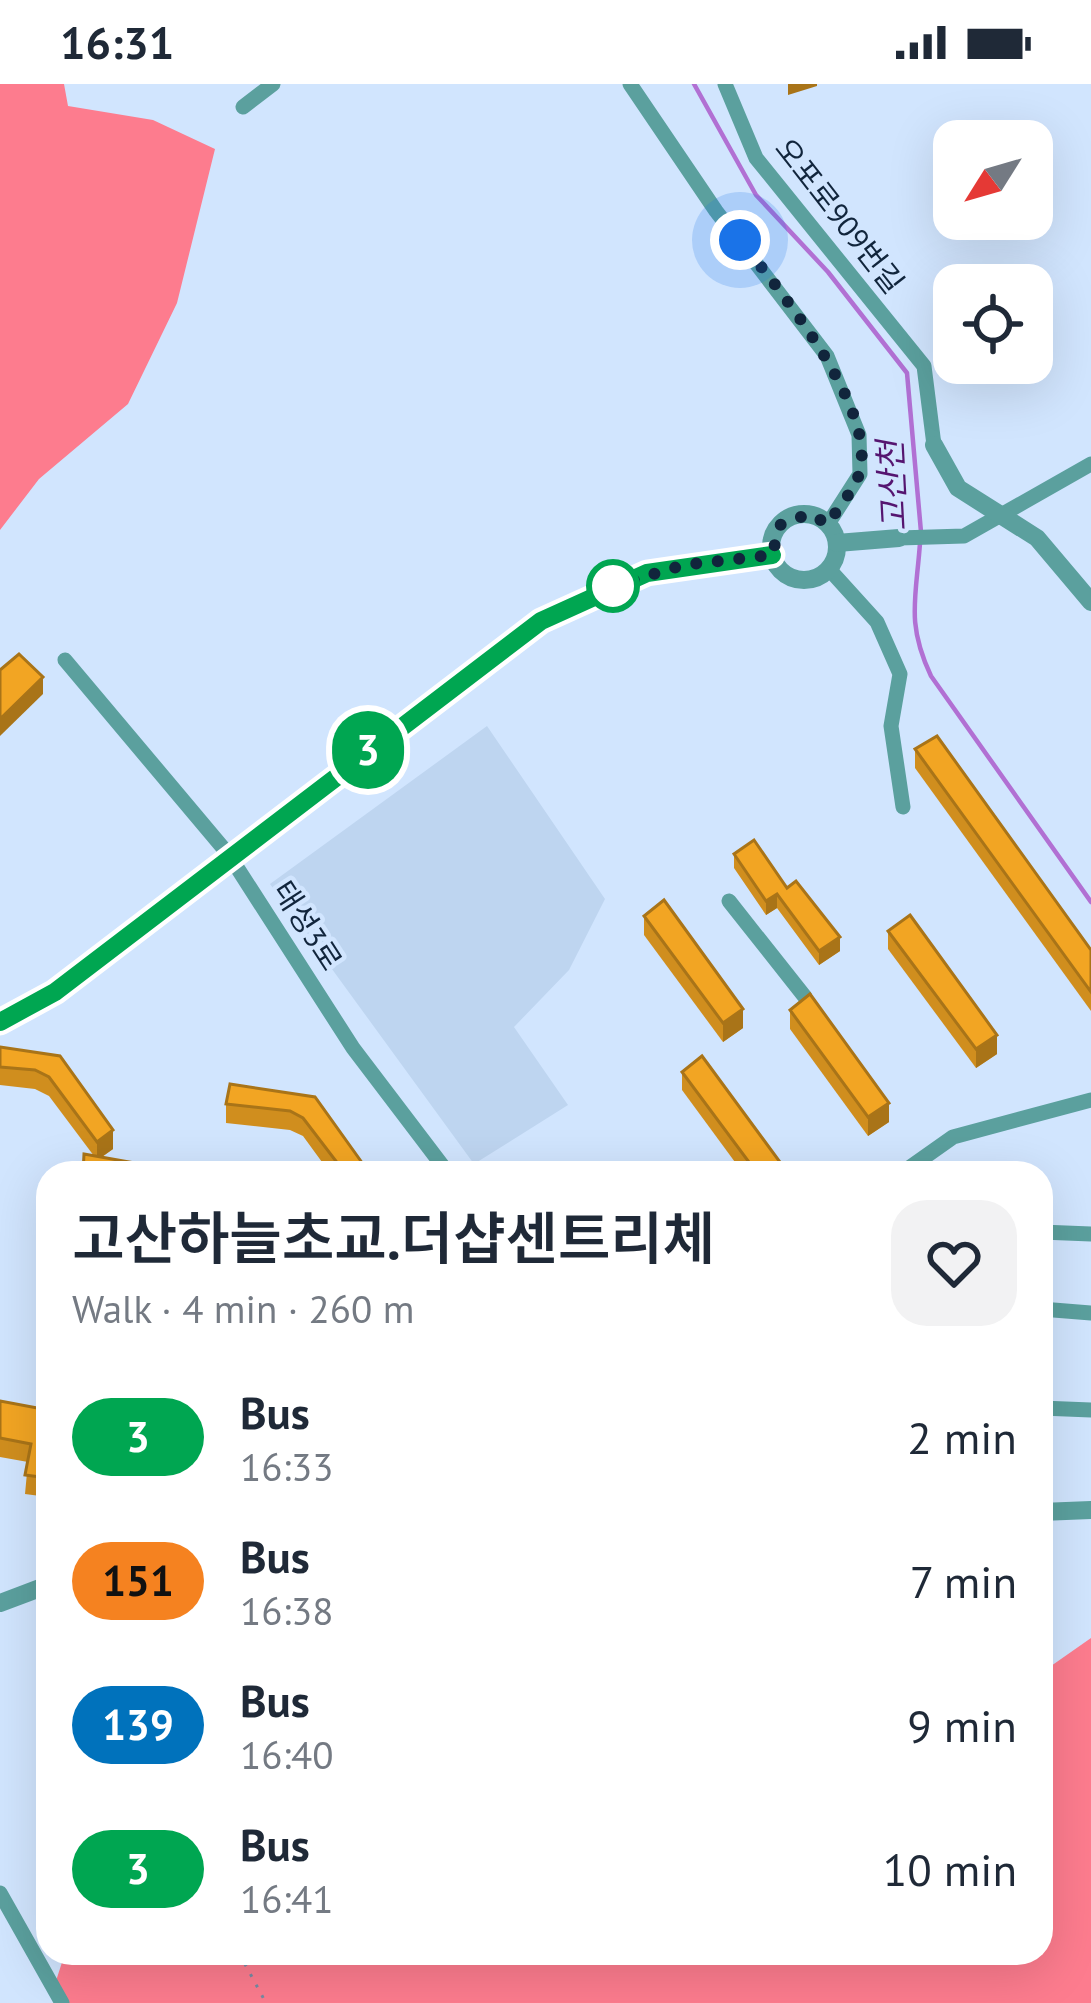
<!DOCTYPE html>
<meta charset="utf-8">
<style>
body{margin:0;font-family:"PT Sans","Noto Sans KR",sans-serif;background:#f2f2f3;color:#1f2937;height:100vh;display:flex;flex-direction:column;font-size:45px;white-space:nowrap}
*{box-sizing:border-box;margin:0}
p{font-size:39px;color:#747a83}
.icon{flex:none;width:66px;height:66px;fill:none;stroke:currentColor;stroke-width:2;stroke-linecap:round;stroke-linejoin:round}
.map{position:relative;flex:1;overflow:hidden}
.sheet{position:absolute;left:36px;top:1077px;width:1017px;height:804px;display:flex;flex-direction:column;background:#fff;border-radius:36px;box-shadow:0 12px 48px #0002}
.sheet>*{flex:none}
.badge{padding:0 24px;border-radius:39px;font-size:42px;line-height:78px}
.needle{width:78px;rotate:233deg}
.buttons{position:absolute;left:933px;top:36px;display:grid;gap:24px}
.buttons a{display:grid;place-items:center;width:120px;height:120px;border-radius:24px;background:#fff;box-shadow:0 12px 48px #0002;font-size:60px}
.you{position:absolute;width:60px;height:60px;margin:-30px;border:9px solid #fff;border-radius:50%;background:#1a73e8;box-shadow:0 0 0 18px #1a73e833}
.map>.badge{position:absolute;translate:-50% -50%;box-shadow:0 0 0 6px #fff}
.round{display:grid;place-items:center;flex:none;width:126px;height:126px;border-radius:36px;background:#f2f2f3}
.head{display:flex;align-items:center;justify-content:space-between;height:204px;padding:0 36px}
h1{font-size:57px;font-weight:600;line-height:90px}
ul{padding:0;list-style:none}
li{display:flex;align-items:center;gap:36px;height:144px;padding:0 36px}
li div{flex:1}
li b{display:block;font-size:45px}
li em{font-style:normal}
li .badge{min-width:132px;font-weight:700;text-align:center}
.status{display:flex;justify-content:space-between;align-items:center;height:84px;padding:0 60px;background:#fff;direction:ltr}
.status svg{height:33px;fill:currentColor}
.map>svg:first-child{display:block}
.built{fill:#bed5f0}
.forest{fill:#fd7c8e}
.lines{fill:none;stroke-linecap:round;stroke-linejoin:round}
.stream{stroke:#b170d3;stroke-width:4.5}
.path{stroke:#778ba3;stroke-width:3;stroke-dasharray:3 9;stroke-linecap:butt}
.minor{stroke:#5ba09e;stroke-width:15}
.tertiary{stroke:#5ba09e;stroke-width:18}
.wall{fill:#d08e1e}
.shaded-wall{fill:#a97418}
.building{fill:#f2a523;stroke:#a97418;stroke-width:3}
.line-casing{stroke:#fff;stroke-width:27}
.line{stroke:#00a651;stroke-width:18}
.walk{stroke:#11253c;stroke-width:12;stroke-dasharray:0 21.6}
.stop-dot{fill:#fff;stroke:#00a651;stroke-width:6}
.labels{text-anchor:middle;stroke-width:9;stroke-linejoin:round;paint-order:stroke}
.street-label{font-size:30px;fill:#11253c;stroke:#d1e5fe}
.water-label{font-size:33px;font-style:italic;fill:#551570;stroke:#d1e5fe}
</style>
<div class="status"><b>16:31</b><svg viewBox="0 0 49 12"><path d="M0 12V9h3v3zM5 12V6h3v6zM10 12V3h3v9zM15 12V0h3v12zM26 1h20v11H26zM47 4h2v5h-2z"/></svg></div>
<div class="map">
<svg width="1091" height="1919" viewBox="0 0 1091 1919">
<rect width="100%" height="100%" fill="#d1e5fe"/>
<path class="built" d="M 487,642 L 605,815 L 569,886 L 514,943 L 568,1021 L 474,1080 L 270,800 Z"/>
<g class="forest">
<path d="M 0,0 L 64,0 L 68,22 L 153,36 L 215,65 L 177,219 L 128,320 L 39,395 L 0,446 Z"/>
<path d="M 1091,1554 L 1091,1919 L 68,1919 L 55,1900 L 65,1869 L 1041,1869 L 1041,1589 Z"/>
</g>
<g class="lines">
<g class="stream">
<path d="M 694,0 L 756,111 L 828,188 L 907,289 L 921,448"/>
<path d="M 920,459 C 916,515 906,539 931,592 L 1091,818"/>
</g>
<path class="path" d="M 239,1869 L 266,1919"/>
<g class="minor">
<path d="M 630,0 L 716,127 L 827,272 L 859,351 L 860,390 L 828,440"/>
<path d="M 725,0 L 756,74 L 924,282 L 934,361"/>
<path d="M 243,23 L 273,0"/>
<path d="M 899,454 L 964,452 L 1091,380"/>
<path d="M 829,485 L 877,538 L 900,590 L 891,642 L 903,723"/>
<path d="M 65,576 L 229,771 L 353,964 L 448,1089"/>
<path d="M 729,817 L 805,913"/>
<path d="M 902,1089 L 953,1053 L 1091,1016"/>
<path d="M 1041,1148 L 1091,1150"/>
<path d="M 1041,1225 L 1091,1229"/>
<path d="M 1041,1324 L 1091,1326"/>
<path d="M 0,1809 L 62,1919"/>
</g>
<g class="tertiary">
<path d="M 934,361 L 958,404 L 1037,454 L 1091,518"/>
<circle cx="804" cy="463" r="33"/>
<path d="M 837,459 L 899,454"/>
<path d="M 0,938 L 55,907 L 541,537 L 647,489 L 772,471"/>
<path d="M 1041,1428 L 1091,1426"/>
<path d="M 0,1519 L 48,1501"/>
</g>
</g>
<g class="wall">
<path d="M 915,665 L 1091,866 L 1091,927 L 915,684 Z"/>
<path d="M 734,770 L 787,804 L 840,867 L 819,881 L 777,824 L 766,831 L 734,784 Z"/>
<path d="M 644,832 L 743,944 L 723,958 L 644,851 Z"/>
<path d="M 888,847 L 997,970 L 976,984 L 888,865 Z"/>
<path d="M 790,926 L 889,1038 L 868,1052 L 790,945 Z"/>
<path d="M 0,963 L 60,972 L 113,1065 L 102,1073 L 94,1072 L 49,1012 L 35,1005 L 0,1001 Z"/>
<path d="M 682,988 L 788,1089 L 743,1089 L 682,1006 Z"/>
<path d="M 315,1013 L 368,1089 L 330,1089 L 303,1052 L 290,1046 L 226,1039 L 226,1020 Z"/>
<path d="M 0,1317 L 48,1326 L 48,1413 L 25,1410 L 28,1378 L 0,1373 Z"/>
</g>
<g class="shaded-wall">
<path d="M 788,0 L 817,0 L 817,2 L 788,11 Z"/>
<path d="M 43,593 L 43,610 L 0,652 L 0,635 Z"/>
<path d="M 777,810 L 777,824 L 766,831 L 766,817 Z"/>
<path d="M 840,853 L 840,867 L 819,881 L 819,867 Z"/>
<path d="M 743,925 L 743,944 L 723,958 L 723,939 Z"/>
<path d="M 997,951 L 997,970 L 976,984 L 976,965 Z"/>
<path d="M 889,1019 L 889,1038 L 868,1052 L 868,1033 Z"/>
<path d="M 113,1046 L 113,1065 L 97,1076 L 97,1058 Z"/>
</g>
<g class="building">
<path d="M 19,570 L 43,593 L 0,635 L 0,586 Z"/>
<path d="M 937,652 L 1091,866 L 1091,908 L 915,665 Z"/>
<path d="M 754,756 L 787,804 L 796,797 L 840,853 L 819,867 L 777,810 L 766,817 L 734,770 Z"/>
<path d="M 664,816 L 743,925 L 723,939 L 644,832 Z"/>
<path d="M 910,831 L 997,951 L 976,965 L 888,847 Z"/>
<path d="M 810,910 L 889,1019 L 868,1033 L 790,926 Z"/>
<path d="M 0,963 L 60,972 L 113,1046 L 97,1058 L 49,993 L 35,986 L 0,983 Z"/>
<path d="M 702,972 L 788,1089 L 757,1089 L 682,988 Z"/>
<path d="M 230,1000 L 315,1013 L 368,1087 L 365,1089 L 345,1089 L 303,1034 L 290,1027 L 226,1020 Z"/>
<path d="M 84,1070 L 191,1089 L 83,1089 Z"/>
<path d="M 0,1317 L 48,1326 L 48,1394 L 25,1391 L 31,1360 L 0,1354 Z"/>
</g>
<g class="lines">
<defs>
<path id="line" d="M 0,938 L 55,908 L 541,537 L 647,489 L 772,471"/>
</defs>
<use href="#line" class="line-casing"/>
<use href="#line" class="line"/>
<path class="walk" d="M 613,502 L 684,481 L 772,471 L 780,441 L 809,430 L 828,440 C 837,425 852,409 858,393 C 883,330 777,203 740,156"/>
</g>
<circle class="stop-dot" cx="613" cy="502" r="24"/>
<g class="labels">
<g class="street-label">
<text transform="translate(839 132) rotate(52)" y="10">오포로909번길</text>
<text transform="translate(307 842) rotate(57)" y="10">태성3로</text>
</g>
<g class="water-label">
<text transform="translate(892 402) rotate(-93)" y="12">고산천</text>
</g>
</g>
</svg>
<div class="buttons">
<a><svg class="needle" viewBox="-14 -14 28 28"><path d="M0-13l5 13h-10z" fill="#e53935"/><path d="M0 13l5-13h-10z" fill="#747a83"/></svg></a>
<a><svg class="icon" aria-label="locate" viewBox="0 0 24 24"><circle cx="12" cy="12" r="6"/><path d="M12 2v4M12 18v4M2 12h4M18 12h4"/></svg></a>
</div>
<div class="you" style="left:740px;top:156px"></div>
<b class="badge" style="left:368px;top:666px;background:#00a651;color:#fff">3</b>
<section class="sheet">
<div class="head"><div><h1>고산하늘초교.더샵센트리체</h1><p>Walk · 4 min · 260 m</p></div><a class="round"><svg class="icon" aria-label="heart" viewBox="0 0 24 24"><path d="M12 20l-8-8c-3-5 5-10 8-4 3-6 11-1 8 4z"/></svg></a></div>
<ul>
<li><span class="badge" style="background:#00a651;color:#fff">3</span><div><b>Bus</b><p>16:33</p></div><em>2 min</em></li>
<li><span class="badge" style="background:#f58220;color:#111">151</span><div><b>Bus</b><p>16:38</p></div><em>7 min</em></li>
<li><span class="badge" style="background:#0072bc;color:#fff">139</span><div><b>Bus</b><p>16:40</p></div><em>9 min</em></li>
<li><span class="badge" style="background:#00a651;color:#fff">3</span><div><b>Bus</b><p>16:41</p></div><em>10 min</em></li>
</ul>
</section>
</div>
